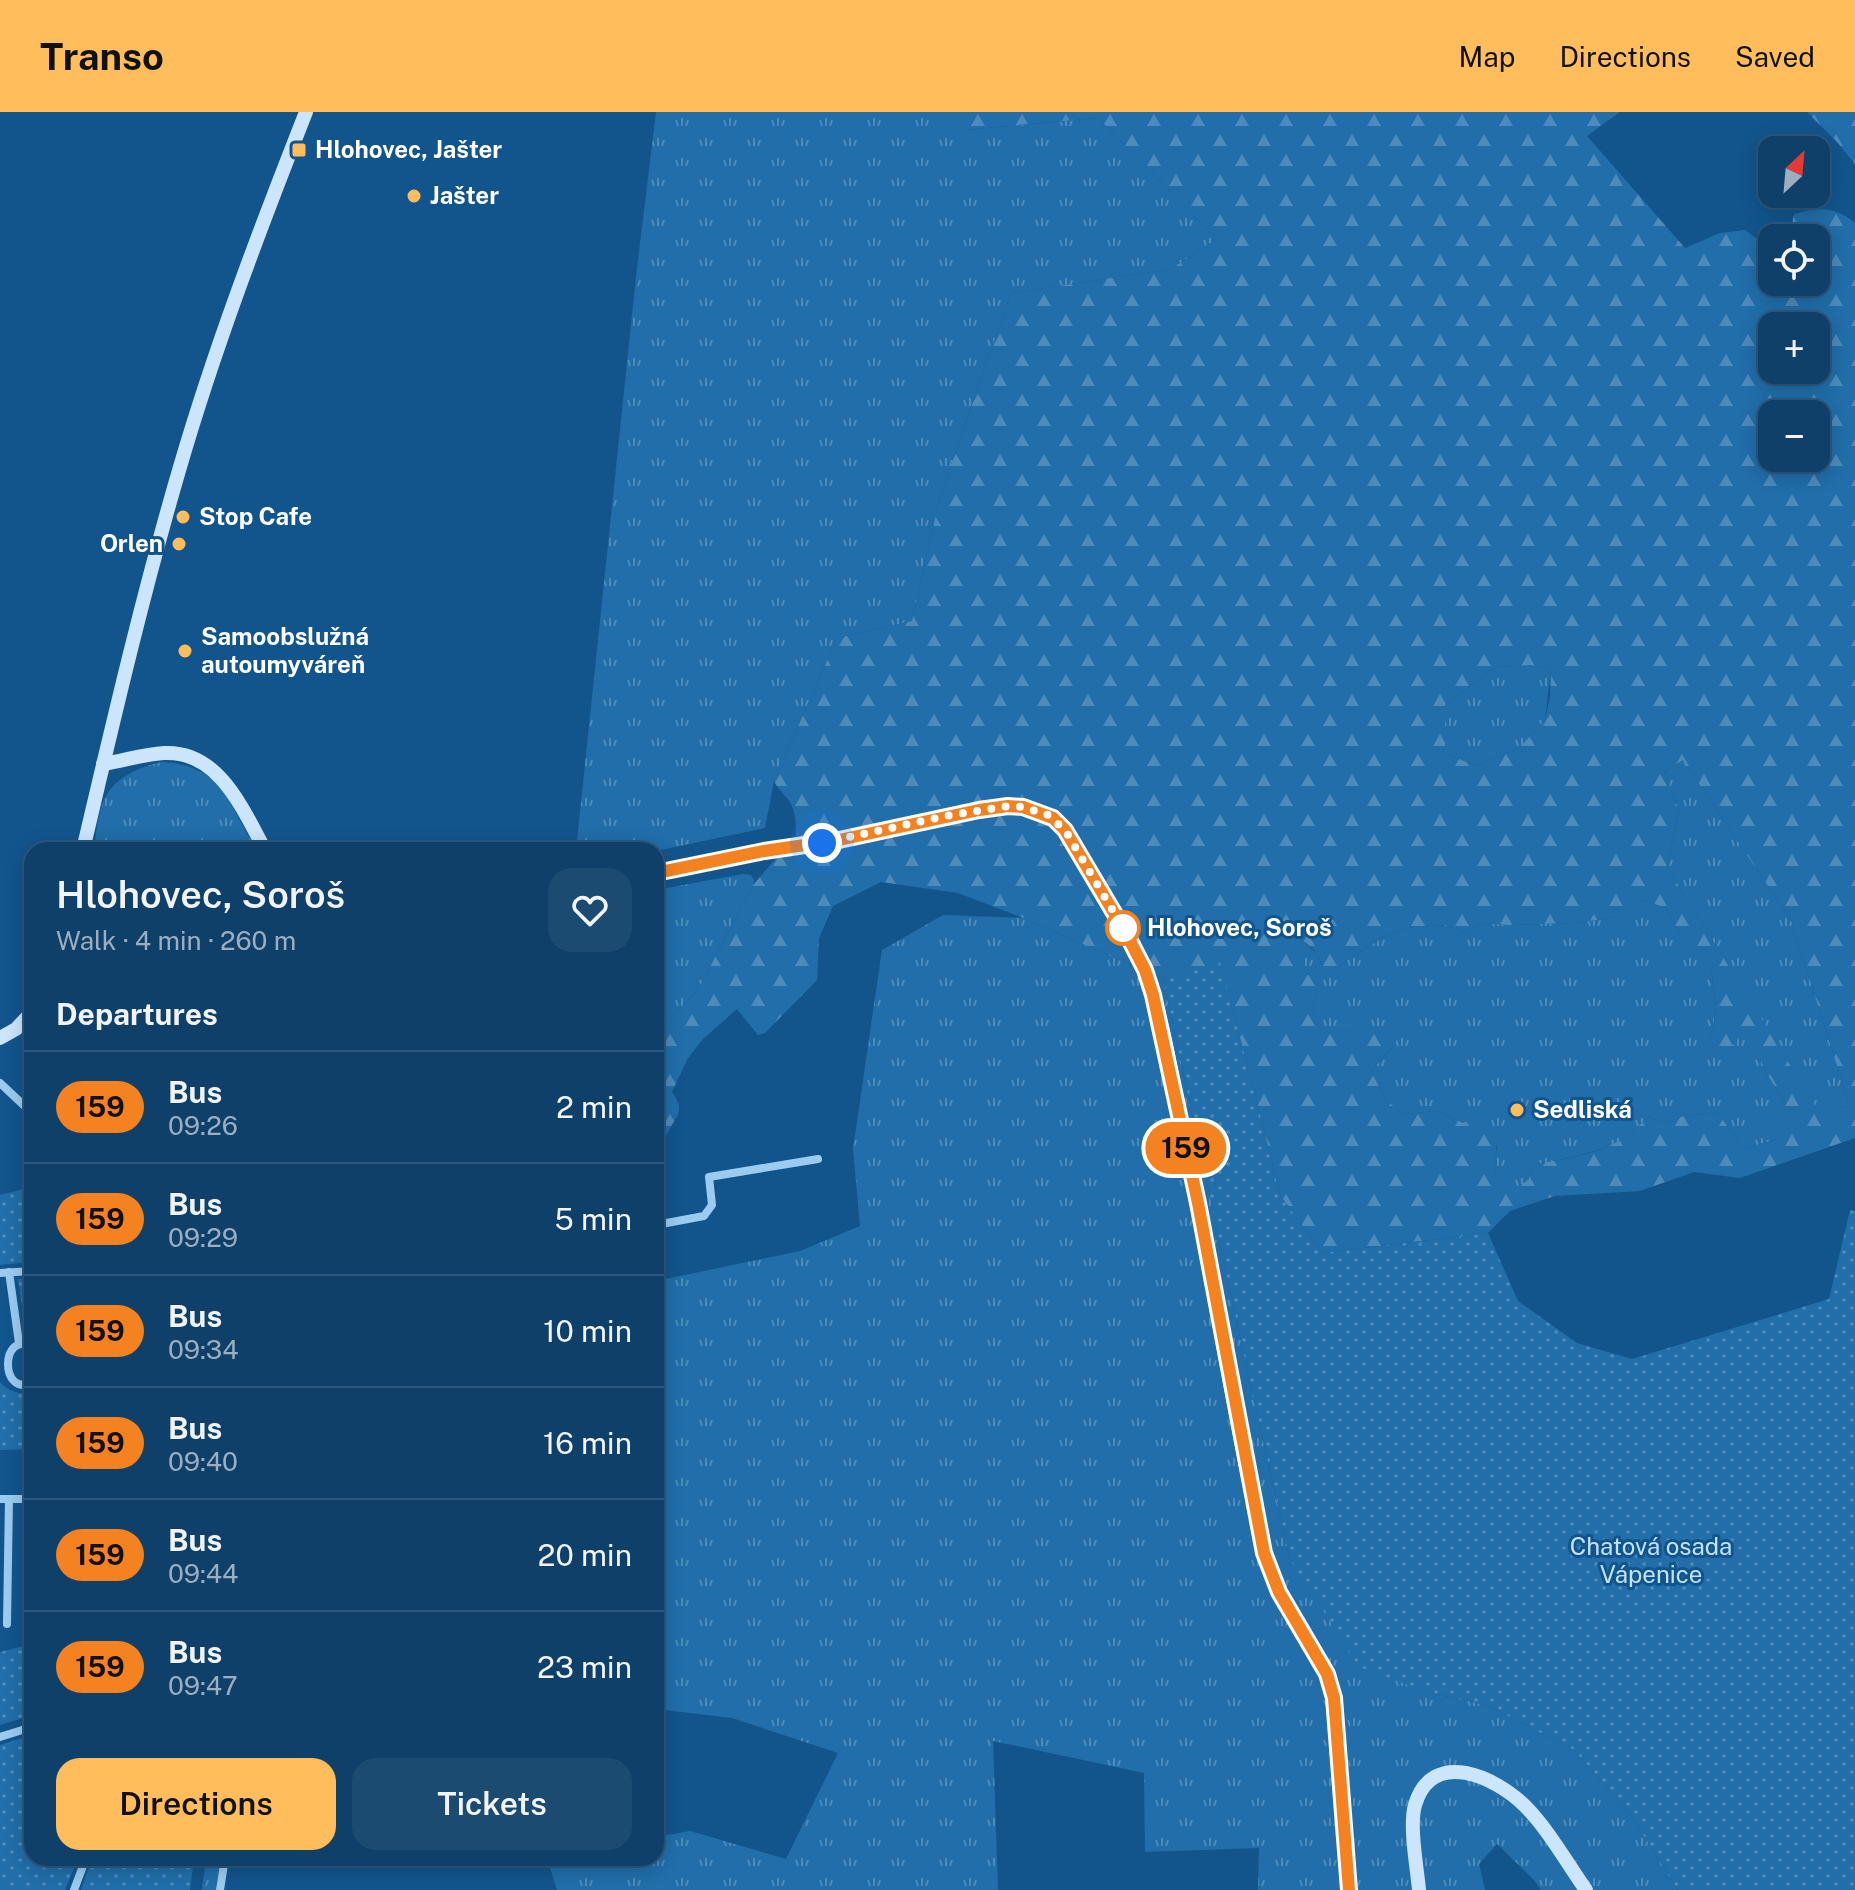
<!DOCTYPE html>
<meta charset="utf-8">
<style>
body{margin:0;font-family:"Public Sans",sans-serif;background:#1c4b72;color:#f1f3f6;height:100vh;display:flex;flex-direction:column;font-size:30px;white-space:nowrap}
*{box-sizing:border-box;margin:0}
p{font-size:26px;color:#9bafc1}
.icon{flex:none;width:44px;height:44px;fill:none;stroke:currentColor;stroke-width:2;stroke-linecap:round;stroke-linejoin:round}
.map{position:relative;flex:1;overflow:hidden}
.side{position:absolute;left:24px;top:730px;width:640px;height:1024px;display:flex;flex-direction:column;background:#0e406a;border-radius:24px;box-shadow:0 4px 20px #0003,0 0 0 2px #2e597e}
.side>*{flex:none}
.badge{padding:0 16px;border-radius:26px;font-size:28px;line-height:52px}
.needle{width:52px;rotate:26deg}
.tools{position:absolute;left:1758px;top:24px;display:grid;gap:16px}
.tools a{display:grid;place-items:center;width:72px;height:72px;border-radius:16px;background:#0e406a;box-shadow:0 4px 20px #0003,0 0 0 2px #2e597e;font-size:40px}
.you{position:absolute;width:40px;height:40px;margin:-20px;border:6px solid #fff;border-radius:50%;background:#1a73e8;box-shadow:0 0 0 12px #1a73e833}
.map>.badge{position:absolute;translate:-50% -50%;box-shadow:0 0 0 4px #fff}
h2{padding:0 32px;font-size:30px;line-height:72px}
.round{display:grid;place-items:center;flex:none;width:84px;height:84px;border-radius:24px;background:#1c4b72}
.overview{display:flex;align-items:center;justify-content:space-between;height:136px;padding:0 32px}
h1{font-size:38px;font-weight:600;line-height:60px}
.action{display:flex;gap:16px;margin-top:auto;padding:16px 32px}
.action a{flex:1;height:92px;border-radius:24px;background:#ffbe5b;color:#111;font-size:32px;font-weight:600;line-height:92px;text-align:center}
.action a+a{background:#1c4b72;color:#f1f3f6}
ul{padding:0;list-style:none}
li{display:flex;align-items:center;gap:24px;height:112px;padding:0 32px;border-top:2px solid #2e597e}
li div{flex:1}
li b{display:block;font-size:30px}
li em{font-style:normal}
li .badge{min-width:88px;font-weight:700;text-align:center}
header{display:flex;align-items:center;gap:48px;box-sizing:border-box;height:112px;padding:0 40px;background:#ffbe5b;color:#111}
header strong{font-size:38px}
nav{display:flex;gap:44px;margin-inline-start:auto;font-size:28px}
.map>svg:first-child{display:block}
.grass{fill:url(#grass-tufts)}
.forest{fill:url(#forest-firs);fill-rule:evenodd}
.garden{fill:url(#garden-dots)}
.lines{fill:none;stroke-linecap:round;stroke-linejoin:round}
.street{stroke:#9bcbf1;stroke-width:8}
.secondary{stroke:#cae5fc;stroke-width:14}
.line-casing{stroke:#fff;stroke-width:18}
.line{stroke:#f58220;stroke-width:12}
.walk{stroke:#fff;stroke-width:8;stroke-dasharray:0 14.4}
.poi-dot{fill:#ffbe5b;stroke:#12558d;stroke-width:3}
.stop-dot{fill:#fff;stroke:#f58220;stroke-width:4}
.labels{text-anchor:middle;stroke-width:6;stroke-linejoin:round;paint-order:stroke}
.poi-label{font-size:24px;font-weight:bold;fill:#fff;stroke:#12558d;text-anchor:start}
.stop-label{font-size:24px;font-weight:bold;fill:#fff;stroke:#12558d;text-anchor:start}
.park-label{font-size:24px;fill:#c2e3fc;stroke:#12558d}
</style>
<header>
<strong>Transo</strong>
<nav><a>Map</a><a>Directions</a><a>Saved</a></nav>
</header>
<div class="map">
<svg width="1855" height="1778" viewBox="0 0 1855 1778">
<defs>
<pattern id="grass-tufts" width="24" height="20" patternUnits="userSpaceOnUse" patternTransform="scale(2)"><rect width="24" height="20" fill="#216eaa"/><path d="M3 7l-1-3M5 7V3M7 7l1-3M15 17l-1-3M17 17v-4M19 17l1-3" fill="none" stroke="#4d8bbb"/></pattern>
<pattern id="forest-firs" width="22" height="20" patternUnits="userSpaceOnUse" patternTransform="scale(2)"><rect width="22" height="20" fill="#216eaa"/><path d="M5 1l3.5 6h-7zM16 11l3.5 6h-7z" fill="#4d8bbb"/></pattern>
<pattern id="garden-dots" width="8" height="8" patternUnits="userSpaceOnUse" patternTransform="scale(2)"><rect width="8" height="8" fill="#216eaa"/><path d="M2 2h.1M6 6h.1" fill="none" stroke="#4d8bbb" stroke-width="1.8" stroke-linecap="round"/></pattern>
</defs>
<rect width="100%" height="100%" fill="#12558d"/>
<g class="grass">
<path d="M 656,0 L 956,0 L 965,18 L 1098,6 L 1217,127 L 1171,157 L 1011,181 L 940,384 L 912,509 L 837,526 L 774,669 L 765,716 L 656,739 L 576,738 L 636,165 Z"/>
<path d="M 1531,553 L 1551,557 L 1545,608 L 1519,636 L 1476,654 L 1445,641 L 1445,593 L 1496,555 Z"/>
<path d="M 1683,648 L 1791,808 L 1850,995 L 1815,994 L 1667,755 L 1679,698 L 1664,660 Z"/>
<path d="M 162,650 C 186,651 208,659 224,679 L 256,738 L 94,738 C 96,724 97,707 102,693 C 111,667 137,655 162,650 Z"/>
<path d="M 742,762 L 751,763 L 754,768 L 753,773 L 699,876 L 656,922 L 656,778 Z"/>
<path d="M 1643,788 L 1666,796 L 1679,821 L 1691,838 L 1711,858 L 1716,895 L 1713,915 L 1708,930 L 1739,926 L 1755,931 L 1765,959 L 1786,992 L 1781,1014 L 1782,1026 L 1743,1037 L 1718,1001 L 1683,1004 L 1666,1011 L 1649,1005 C 1639,1013 1630,1023 1619,1029 C 1593,1042 1562,1048 1533,1052 L 1528,1069 L 1510,1078 L 1494,1062 L 1497,1034 L 1463,1011 L 1438,999 L 1403,1002 L 1386,988 L 1371,959 L 1393,934 L 1397,927 L 1344,919 L 1322,923 L 1313,895 L 1318,870 C 1315,867 1311,865 1308,862 C 1301,855 1300,840 1298,831 L 1300,826 L 1318,843 L 1321,852 L 1338,858 L 1341,852 L 1383,825 L 1404,816 L 1446,813 L 1465,821 L 1482,811 L 1509,813 L 1574,811 L 1604,807 L 1621,803 Z"/>
<path d="M 943,803 L 1023,806 L 1163,867 L 1250,1271 L 1290,1447 L 1430,1581 L 1487,1593 L 1574,1638 L 1630,1702 L 1678,1778 L 1541,1778 L 1534,1768 L 1497,1732 L 1479,1752 L 1485,1778 L 1258,1778 L 1259,1736 L 1145,1740 L 1144,1661 L 993,1629 L 998,1778 L 557,1778 L 547,1746 L 656,1746 L 656,1725 L 690,1719 L 786,1747 L 838,1641 L 732,1606 L 656,1597 L 656,1169 L 800,1139 L 860,1114 L 853,1037 L 882,838 Z"/>
<path d="M 206,1746 L 221,1746 L 216,1778 L 202,1778 Z"/>
</g>
<g class="forest">
<path d="M 956,0 L 1620,0 L 1587,24 L 1685,136 L 1720,121 L 1745,118 C 1771,137 1772,137 1772,170 L 1816,170 L 1816,164 L 1828,161 L 1821,148 L 1816,147 L 1816,126 L 1789,126 L 1794,102 C 1819,95 1834,94 1855,111 L 1855,1026 L 1740,1066 L 1694,1060 L 1640,1079 L 1555,1084 L 1510,1099 L 1488,1121 L 1322,1141 L 1280,1083 L 1256,986 L 1220,851 L 1163,867 L 1023,806 L 958,781 L 881,770 L 833,794 L 819,826 L 817,868 L 765,921 L 758,923 L 737,897 L 703,927 L 688,946 L 672,980 C 677,988 681,993 678,1002 L 656,1042 L 656,922 L 699,876 L 753,773 L 796,723 C 796,709 796,696 786,685 C 781,679 778,677 774,669 L 837,526 L 912,509 L 940,384 L 1011,181 L 1171,157 L 1217,127 L 1098,6 L 964,18 ZM 1772,214 L 1816,214 L 1816,258 L 1772,258 ZM 1772,302 L 1816,302 L 1816,346 L 1772,346 ZM 1531,553 L 1551,557 L 1550,584 L 1545,608 L 1519,636 L 1476,654 L 1445,641 L 1445,593 L 1496,555 ZM 1683,648 L 1791,808 L 1850,995 L 1815,993 L 1667,755 L 1679,698 L 1664,660 ZM 1643,788 L 1666,796 L 1679,821 L 1691,839 L 1711,858 L 1716,895 L 1713,915 L 1708,930 L 1717,941 L 1727,942 L 1739,926 L 1755,932 L 1765,959 L 1786,992 L 1770,1000 L 1780,1014 L 1782,1026 L 1743,1037 L 1718,1001 L 1683,1004 L 1666,1011 L 1649,1005 C 1639,1013 1630,1023 1619,1029 C 1593,1043 1561,1048 1533,1052 L 1528,1069 L 1510,1077 L 1494,1062 C 1497,1037 1500,1021 1481,1003 L 1463,1011 L 1438,999 L 1403,1002 L 1386,988 L 1371,959 L 1393,934 L 1397,927 L 1390,924 L 1344,919 L 1322,922 L 1313,895 L 1318,871 L 1323,867 L 1308,863 L 1303,852 L 1298,831 L 1300,827 C 1306,831 1312,835 1316,841 C 1322,850 1321,855 1332,862 L 1338,858 L 1341,852 L 1383,825 L 1404,816 L 1446,813 L 1465,821 L 1482,811 L 1509,813 L 1574,811 L 1604,807 L 1622,803 Z"/>
<path d="M 1807,0 L 1855,0 L 1855,52 L 1837,30 Z"/>
</g>
<g class="garden">
<path d="M 1220,850 L 1256,986 L 1280,1083 L 1322,1141 L 1488,1121 L 1518,1189 L 1577,1231 L 1632,1247 L 1829,1187 L 1850,1098 L 1855,1099 L 1855,1778 L 1678,1778 L 1630,1702 L 1574,1638 L 1487,1593 L 1430,1581 L 1359,1555 L 1290,1447 L 1250,1271 L 1163,867 Z"/>
<path d="M 32,1075 L 32,1150 L 0,1153 L 0,1083 Z"/>
<path d="M 32,1166 L 32,1225 L 26,1223 L 18,1167 Z"/>
<path d="M 0,1270 C 8,1280 20,1282 32,1282 L 32,1337 L 0,1338 Z"/>
<path d="M 32,1532 L 32,1603 L 0,1613 L 0,1540 Z"/>
<path d="M 32,1623 L 32,1746 L 78,1746 L 65,1778 L 0,1778 L 0,1633 Z"/>
<path d="M 92,1746 L 194,1746 L 190,1778 L 81,1778 Z"/>
</g>
<g class="lines">
<g class="street">
<path d="M 0,971 L 32,1001"/>
<path d="M 656,1113 L 704,1104 L 712,1093 L 709,1065 L 818,1047"/>
<path d="M 9,1160 L 19,1231"/>
<path d="M 0,1161 L 32,1159"/>
<path d="M 32,1234 C 0,1219 0,1285 32,1271"/>
<path d="M 0,1387 L 32,1387"/>
<path d="M 7,1512 L 9,1387"/>
<path d="M 0,1625 L 32,1615"/>
<path d="M 74,1778 L 86,1746"/>
<path d="M 220,1778 L 225,1746"/>
</g>
<g class="secondary">
<path d="M 103,652 C 123,649 144,642 164,641 C 219,638 243,698 265,738"/>
<path d="M 83,738 C 113,610 143,481 180,355 C 215,235 260,117 306,0"/>
<path d="M 656,761 L 764,739 L 839,728 L 979,698 L 1008,694 L 1023,695 L 1039,700 L 1053,706 L 1065,718 L 1139,846 C 1164,899 1171,964 1183,1022 C 1211,1157 1232,1294 1261,1428 C 1267,1451 1274,1472 1285,1492 C 1303,1524 1325,1551 1334,1586 L 1349,1778"/>
<path d="M 0,926 L 16,917 L 32,900"/>
<path d="M 1419,1778 C 1417,1755 1409,1714 1415,1693 C 1432,1635 1496,1665 1525,1694 C 1548,1717 1567,1751 1586,1778"/>
</g>
</g>
<g class="lines">
<defs>
<path id="line" d="M 656,761 L 764,739 L 839,728 L 979,698 L 1008,694 L 1023,695 L 1053,706 L 1065,718 L 1126,821 L 1145,858 L 1153,883 L 1198,1091 L 1264,1441 L 1279,1480 L 1327,1562 L 1334,1586 L 1349,1778"/>
</defs>
<use href="#line" class="line-casing"/>
<use href="#line" class="line"/>
<path class="walk" d="M 822,731 L 946,704 L 1008,694 L 1023,695 L 1048,703 L 1065,718 L 1126,821 L 1123,816"/>
</g>
<g class="poi-dot">
<rect x="291" y="30" width="16" height="16" rx="4"/>
<circle cx="414" cy="84" r="8"/>
<circle cx="183" cy="405" r="8"/>
<circle cx="179" cy="432" r="8"/>
<circle cx="185" cy="539" r="8"/>
<circle cx="1517" cy="998" r="8"/>
</g>
<circle class="stop-dot" cx="1123" cy="816" r="16"/>
<g class="labels">
<g class="poi-label">
<text x="315" y="46">Hlohovec, Jašter</text>
<text x="430" y="92">Jašter</text>
<text x="199" y="413">Stop Cafe</text>
<text x="163" y="440" text-anchor="end">Orlen</text>
<text x="201" y="533">Samoobslužná<tspan x="201" dy="28">autoumyváreň</tspan></text>
<text x="1533" y="1006">Sedliská</text>
</g>
<g class="stop-label">
<text x="1147" y="824">Hlohovec, Soroš</text>
</g>
<g class="park-label">
<text x="1651" y="1443">Chatová osada<tspan x="1651" dy="28">Vápenice</tspan></text>
</g>
</g>
</svg>
<div class="tools">
<a><svg class="needle" viewBox="-14 -14 28 28"><path d="M0-13l5 13h-10z" fill="#e53935"/><path d="M0 13l5-13h-10z" fill="#9bafc1"/></svg></a>
<a><svg class="icon" aria-label="locate" viewBox="0 0 24 24"><circle cx="12" cy="12" r="6"/><path d="M12 2v4M12 18v4M2 12h4M18 12h4"/></svg></a>
<a>+</a>
<a>−</a>
</div>
<div class="you" style="left:822px;top:731px"></div>
<b class="badge" style="left:1186px;top:1036px;background:#f58220;color:#111">159</b>
<section class="side">
<div class="overview"><div><h1>Hlohovec, Soroš</h1><p>Walk · 4 min · 260 m</p></div><a class="round"><svg class="icon" aria-label="heart" viewBox="0 0 24 24"><path d="M12 20l-8-8c-3-5 5-10 8-4 3-6 11-1 8 4z"/></svg></a></div>
<h2>Departures</h2>
<ul>
<li><span class="badge" style="background:#f58220;color:#111">159</span><div><b>Bus</b><p>09:26</p></div><em>2 min</em></li>
<li><span class="badge" style="background:#f58220;color:#111">159</span><div><b>Bus</b><p>09:29</p></div><em>5 min</em></li>
<li><span class="badge" style="background:#f58220;color:#111">159</span><div><b>Bus</b><p>09:34</p></div><em>10 min</em></li>
<li><span class="badge" style="background:#f58220;color:#111">159</span><div><b>Bus</b><p>09:40</p></div><em>16 min</em></li>
<li><span class="badge" style="background:#f58220;color:#111">159</span><div><b>Bus</b><p>09:44</p></div><em>20 min</em></li>
<li><span class="badge" style="background:#f58220;color:#111">159</span><div><b>Bus</b><p>09:47</p></div><em>23 min</em></li>
</ul>
<div class="action"><a>Directions</a><a>Tickets</a></div>
</section>
</div>
